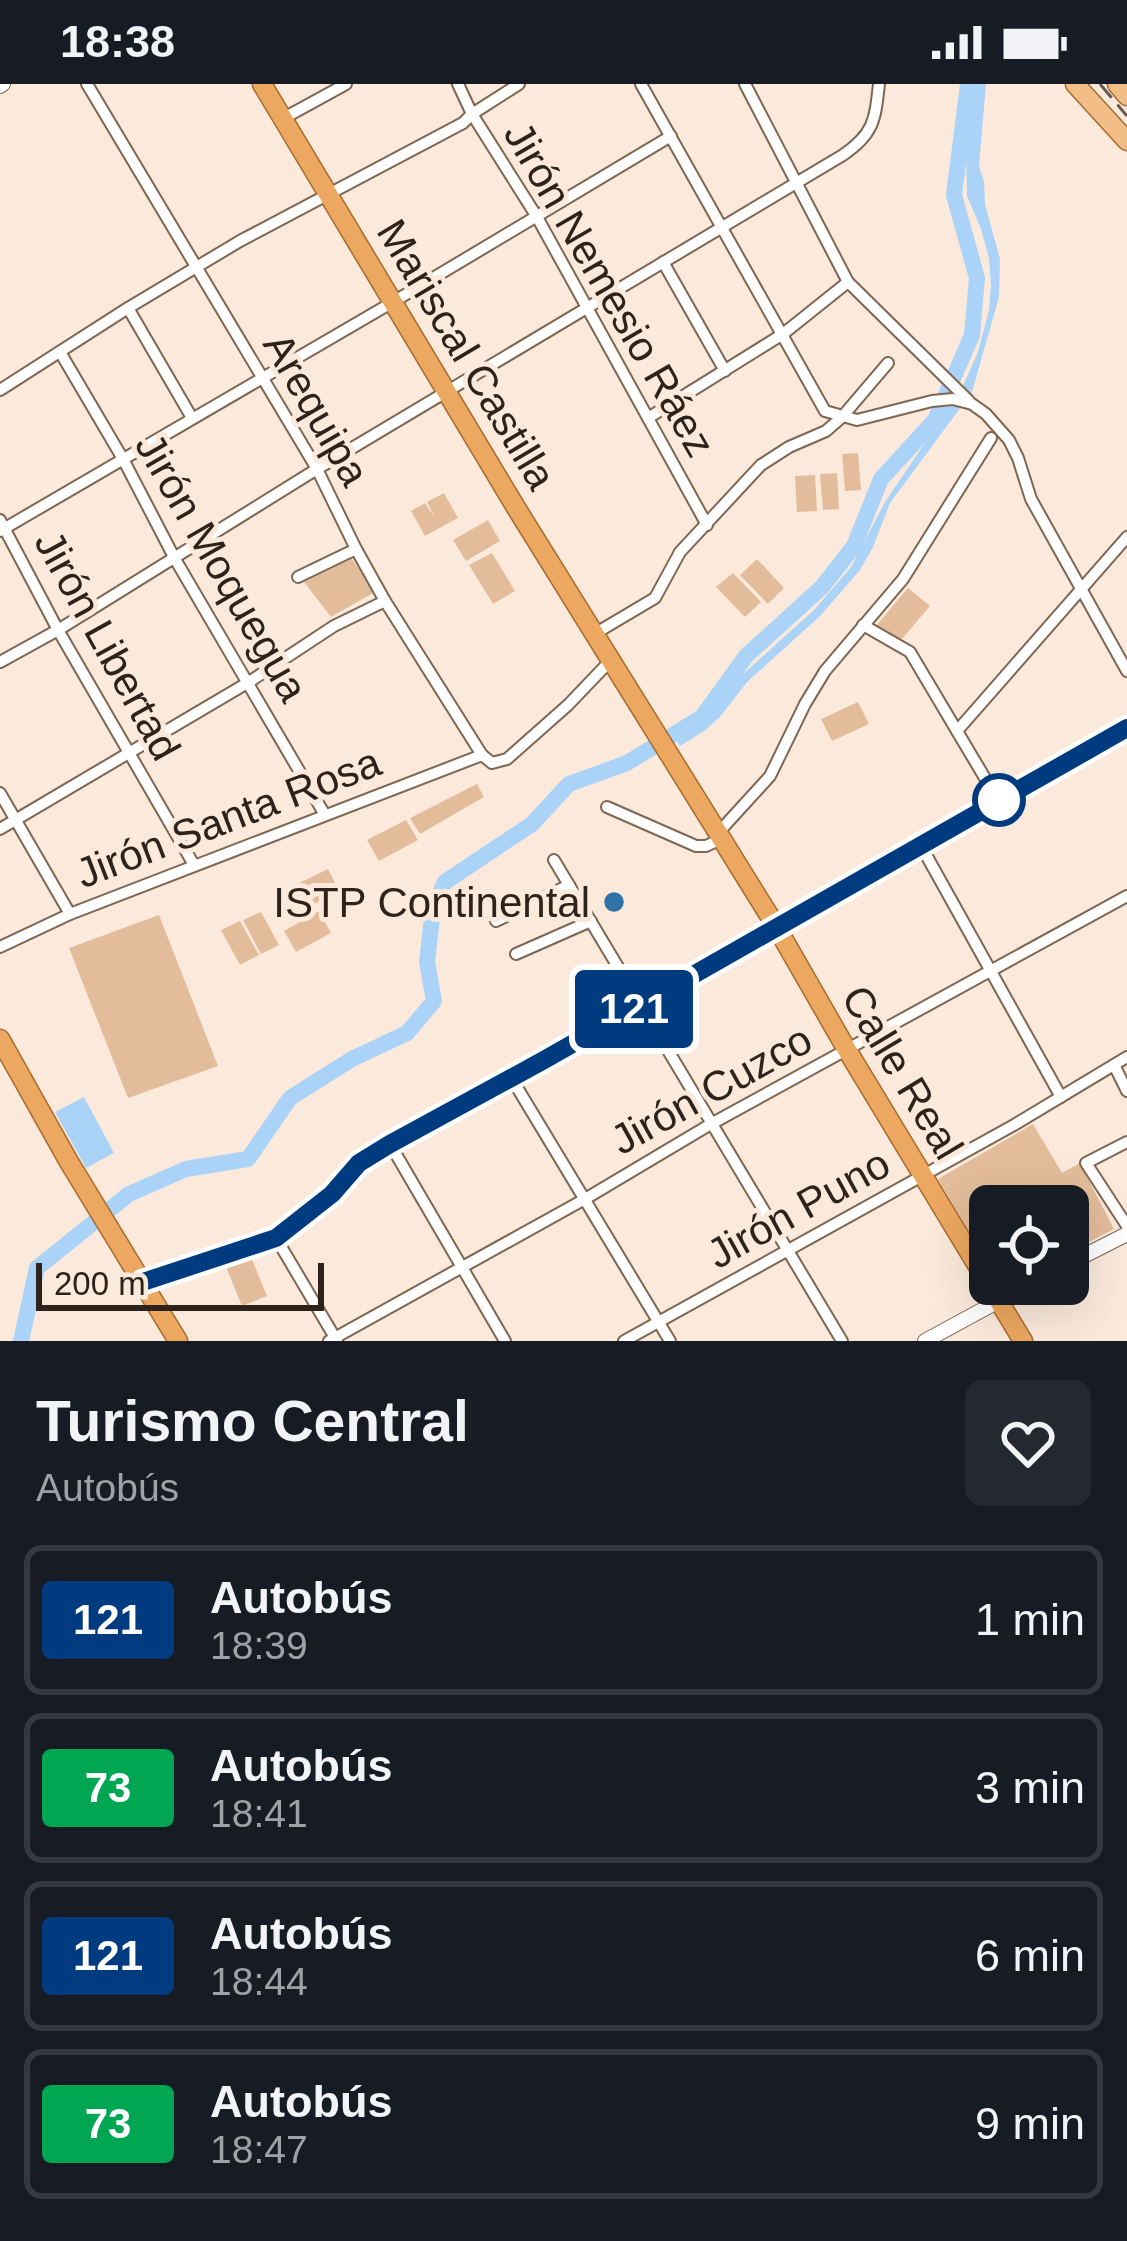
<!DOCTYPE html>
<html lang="es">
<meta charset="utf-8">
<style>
body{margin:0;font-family:Helvetica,sans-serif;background:#242831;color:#f1f3f6;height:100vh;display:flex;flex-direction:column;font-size:45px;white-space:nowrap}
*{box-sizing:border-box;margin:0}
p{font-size:39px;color:#9ea1a6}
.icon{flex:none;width:66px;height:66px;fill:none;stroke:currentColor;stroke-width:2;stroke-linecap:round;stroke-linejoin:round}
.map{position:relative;height:1257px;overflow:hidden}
.side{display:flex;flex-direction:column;background:#171b24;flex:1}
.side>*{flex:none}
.badge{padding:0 24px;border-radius:9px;font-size:42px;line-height:78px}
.buttons{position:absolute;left:969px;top:1101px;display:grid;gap:24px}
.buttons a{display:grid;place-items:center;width:120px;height:120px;border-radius:18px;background:#171b24;box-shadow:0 12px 48px #0002;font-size:60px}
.scale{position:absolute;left:36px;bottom:30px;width:288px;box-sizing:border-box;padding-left:12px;border:6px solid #2d231a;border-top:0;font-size:33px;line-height:42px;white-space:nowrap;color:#2d231a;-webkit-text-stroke:9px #fbeadc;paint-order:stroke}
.map>.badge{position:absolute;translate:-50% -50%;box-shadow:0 0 0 6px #fff}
.round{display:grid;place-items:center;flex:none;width:126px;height:126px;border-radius:18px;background:#242831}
.headline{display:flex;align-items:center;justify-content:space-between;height:204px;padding:0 36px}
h1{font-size:57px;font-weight:700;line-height:90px}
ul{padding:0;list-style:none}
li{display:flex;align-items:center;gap:36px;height:150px;margin:0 24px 18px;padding:0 12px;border:6px solid #363941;border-radius:18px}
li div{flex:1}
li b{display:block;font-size:45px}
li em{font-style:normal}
li .badge{min-width:132px;font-weight:700;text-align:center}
.status{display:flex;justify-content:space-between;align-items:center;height:84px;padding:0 60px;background:#171b24;direction:ltr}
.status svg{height:33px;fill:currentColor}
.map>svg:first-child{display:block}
.green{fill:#e3bd9b}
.water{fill:#abd3f8}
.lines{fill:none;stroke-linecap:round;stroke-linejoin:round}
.river{stroke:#abd3f8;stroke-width:16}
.minor-casing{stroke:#7e6651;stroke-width:14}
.tertiary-casing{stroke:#7e6651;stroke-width:16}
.primary-casing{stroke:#a66b2e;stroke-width:21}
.trunk-casing{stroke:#a66b2e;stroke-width:21}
.minor{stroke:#fff;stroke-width:10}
.tertiary{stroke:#fff;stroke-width:14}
.primary{stroke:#f1be88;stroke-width:18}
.trunk{stroke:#eca860;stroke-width:18}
.rail{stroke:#655a4f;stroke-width:3;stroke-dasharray:18 9;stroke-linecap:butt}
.line-casing{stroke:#fff;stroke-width:27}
.line{stroke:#003b80;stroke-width:18}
.stop-dot{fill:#fff;stroke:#003b80;stroke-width:6}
.poi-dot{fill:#2f72a8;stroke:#fbeadc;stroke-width:4.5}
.labels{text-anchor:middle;stroke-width:10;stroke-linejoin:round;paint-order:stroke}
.street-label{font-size:42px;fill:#2d231a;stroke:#fbeadc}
.poi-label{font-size:42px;fill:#2d231a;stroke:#fbeadc;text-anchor:end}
</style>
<div class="status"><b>18:38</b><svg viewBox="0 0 49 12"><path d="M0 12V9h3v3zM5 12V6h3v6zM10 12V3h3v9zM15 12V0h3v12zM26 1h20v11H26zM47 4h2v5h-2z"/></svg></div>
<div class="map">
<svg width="1127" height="1257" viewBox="0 0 1127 1257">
<rect width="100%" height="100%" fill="#fbeadc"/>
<g class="green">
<path d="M 858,369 L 861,406 L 845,407 L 842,370 Z"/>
<path d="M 837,389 L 839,425 L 823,426 L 820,390 Z"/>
<path d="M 815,391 L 817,427 L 797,428 L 795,392 Z"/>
<path d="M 444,409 L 458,434 L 425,452 L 411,427 L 425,419 L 435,434 L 427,418 Z"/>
<path d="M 488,436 L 500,457 L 466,477 L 453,456 Z"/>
<path d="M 492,469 L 515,507 L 493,520 L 469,481 Z"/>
<path d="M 352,475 L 375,508 L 331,533 L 304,498 Z"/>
<path d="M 757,475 L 784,504 L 768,520 L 740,491 Z"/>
<path d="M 733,489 L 761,518 L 745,533 L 716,503 Z"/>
<path d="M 908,504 L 930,522 L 897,561 L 875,543 Z"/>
<path d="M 858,618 L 869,640 L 832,657 L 821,635 Z"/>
<path d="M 477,700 L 484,713 L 420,750 L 410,734 Z"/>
<path d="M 406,736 L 418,756 L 379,777 L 367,756 Z"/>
<path d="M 328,785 L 339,807 L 301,827 L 289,804 Z"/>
<path d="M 319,827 L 331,849 L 296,868 L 284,847 Z"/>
<path d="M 261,828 L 279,861 L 261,870 L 243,836 Z"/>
<path d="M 159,831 L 218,982 L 128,1014 L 69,864 Z"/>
<path d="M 240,837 L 259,871 L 240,881 L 221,846 Z"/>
<path d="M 1033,1040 L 1062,1089 L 1087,1075 L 1083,1085 L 1114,1145 L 1068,1169 L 1068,1122 L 990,1122 L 990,1135 L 988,1132 L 981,1133 L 990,1149 L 990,1183 L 938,1095 Z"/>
<path d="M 251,1173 L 267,1212 L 242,1222 L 226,1183 Z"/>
</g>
<g class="water">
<path d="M 976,0 L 986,0 L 979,82 L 984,98 L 985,120 L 1000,175 L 999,213 L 972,308 L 890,419 L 873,463 L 860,486 L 820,532 L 747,598 L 720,633 L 704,647 L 680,662 L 674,653 L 815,525 L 851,483 L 885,418 L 962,304 L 978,268 L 989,226 L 991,201 L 989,174 L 981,145 L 967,112 L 966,68 Z"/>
<path d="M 84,1013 L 114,1069 L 86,1084 L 55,1028 Z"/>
</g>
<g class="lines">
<path class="river" d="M 21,1257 L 37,1184 L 129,1110 L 186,1085 L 248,1075 L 290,1014 L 352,975 L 407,949 L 434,917 L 427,878 L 433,824 L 445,798 L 532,740 L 569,700 L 627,679 L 702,633 L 746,572 L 822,503 L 854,462 L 881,395 L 935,336 L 972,251 L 977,194 L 954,111 L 968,0"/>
<defs>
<g id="minor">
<path d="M 87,0 L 317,385 L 356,465 L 385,517 L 482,671 L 492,679 L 507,675 L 568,621 L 612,575"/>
<path d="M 458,0 L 472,30 L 537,133 L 707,441"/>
<path d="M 641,0 L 825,327 L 857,336 L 932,317 L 953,315 L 972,320 L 986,330 L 1009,356 L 1018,374 L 1031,415 L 1127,587"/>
<path d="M 745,0 L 848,198 L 969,317"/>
<path d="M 284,34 L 346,0"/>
<path d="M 663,178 L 725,287"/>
<path d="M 128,224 L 192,334"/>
<path d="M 60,268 L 123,375 L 175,475 L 325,731"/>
<path d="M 0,306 L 128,224 L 240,157 L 463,39 L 472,30 L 519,0"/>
<path d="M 648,334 L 783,250 L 848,198"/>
<path d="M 0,436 L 58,546 L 194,781"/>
<path d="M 0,447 L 393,218 L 671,52"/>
<path d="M 298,493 L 356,465"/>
<path d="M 863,541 L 910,568 L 998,716"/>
<path d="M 596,549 L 655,514 L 680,468 L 761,381 L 789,363 L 826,347 L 842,333 L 888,279"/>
<path d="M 0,578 L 58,546 L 317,385 L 843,71 C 874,50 875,36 879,0"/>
<path d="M 957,647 L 1127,453"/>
<path d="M 0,709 L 70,830"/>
<path d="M 607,723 L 696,762 L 706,762 L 721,755"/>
<path d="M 0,745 L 249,598 L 334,542 L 385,517"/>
<path d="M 718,749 L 770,692 L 805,620 L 825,587 L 903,495 L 991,354"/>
<path d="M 920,760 L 1061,1013"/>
<path d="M 554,776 L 842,1257"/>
<path d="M 496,837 L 569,801"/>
<path d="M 0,863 L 70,830 L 482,671"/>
<path d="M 516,870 L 591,837"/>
<path d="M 1114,981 L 1127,1007"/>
<path d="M 512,995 L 670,1257"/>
<path d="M 1127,1058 L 1086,1079 L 1127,1142"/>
<path d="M 390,1060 L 505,1257"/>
<path d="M 276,1154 L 337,1257"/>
<path d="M 329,1257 L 585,1115 L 711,1040 L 1127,812"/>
<path d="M 624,1257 L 1014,1041 L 1127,973"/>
</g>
<g id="tertiary">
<path d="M 0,2 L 3,0"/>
<path d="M 1068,1180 L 1127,1150"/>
<path d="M 143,1198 L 276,1154 L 331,1110 L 359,1079 L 777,844"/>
<path d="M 925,1257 L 1030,1200"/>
</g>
<g id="primary">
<path d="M 1075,0 L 1127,57"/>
<path d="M 1117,0 L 1127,12"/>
<path d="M 777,844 L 1127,644"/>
</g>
<g id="trunk">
<path d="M 262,0 L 515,422 L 777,844 L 847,966 L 1023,1257"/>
<path d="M 0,955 L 69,1078 L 178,1257"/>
</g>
</defs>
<use href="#minor" class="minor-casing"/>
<use href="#tertiary" class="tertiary-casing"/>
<use href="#primary" class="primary-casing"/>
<use href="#trunk" class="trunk-casing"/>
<use href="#minor" class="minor"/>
<use href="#tertiary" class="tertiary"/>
<use href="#primary" class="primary"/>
<use href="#trunk" class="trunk"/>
<path class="rail" d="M 1100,0 L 1127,32"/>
</g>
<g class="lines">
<defs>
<path id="line" d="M 143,1198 L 276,1154 L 332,1110 L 359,1079 L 390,1060 L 544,976 L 1127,644"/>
</defs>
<use href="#line" class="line-casing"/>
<use href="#line" class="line"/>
</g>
<circle class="stop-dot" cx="999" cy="716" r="24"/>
<circle class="poi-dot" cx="614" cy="818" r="12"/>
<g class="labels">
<g class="street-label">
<text transform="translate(610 205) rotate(60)" y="15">Jirón Nemesio Ráez</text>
<text transform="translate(467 270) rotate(59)" y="15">Mariscal Castilla</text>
<text transform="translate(317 325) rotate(60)" y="15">Arequipa</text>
<text transform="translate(222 483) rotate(60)" y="15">Jirón Moquegua</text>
<text transform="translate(108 561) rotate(61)" y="15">Jirón Libertad</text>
<text transform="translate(228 733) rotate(-21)" y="15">Jirón Santa Rosa</text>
<text transform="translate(903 988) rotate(59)" y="15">Calle Real</text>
<text transform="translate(711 1005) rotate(-29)" y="15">Jirón Cuzco</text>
<text transform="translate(798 1124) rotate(-29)" y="15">Jirón Puno</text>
</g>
<g class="poi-label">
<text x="590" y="833">ISTP Continental</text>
</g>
</g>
</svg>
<div class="buttons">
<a><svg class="icon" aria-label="locate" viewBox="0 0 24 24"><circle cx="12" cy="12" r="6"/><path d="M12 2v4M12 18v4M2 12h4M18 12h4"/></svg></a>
</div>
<div class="scale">200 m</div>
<b class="badge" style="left:634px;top:925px;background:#003b80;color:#fff">121</b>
</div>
<section class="side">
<div class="headline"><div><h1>Turismo Central</h1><p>Autobús</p></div><a class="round"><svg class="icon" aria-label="heart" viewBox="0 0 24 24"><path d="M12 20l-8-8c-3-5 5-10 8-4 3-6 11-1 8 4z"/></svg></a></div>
<ul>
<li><span class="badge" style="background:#003b80;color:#fff">121</span><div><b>Autobús</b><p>18:39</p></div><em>1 min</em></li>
<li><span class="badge" style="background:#00a651;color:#fff">73</span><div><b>Autobús</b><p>18:41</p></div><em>3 min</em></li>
<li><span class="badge" style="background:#003b80;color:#fff">121</span><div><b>Autobús</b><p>18:44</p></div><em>6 min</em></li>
<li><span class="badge" style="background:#00a651;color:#fff">73</span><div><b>Autobús</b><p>18:47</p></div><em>9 min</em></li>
</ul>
</section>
